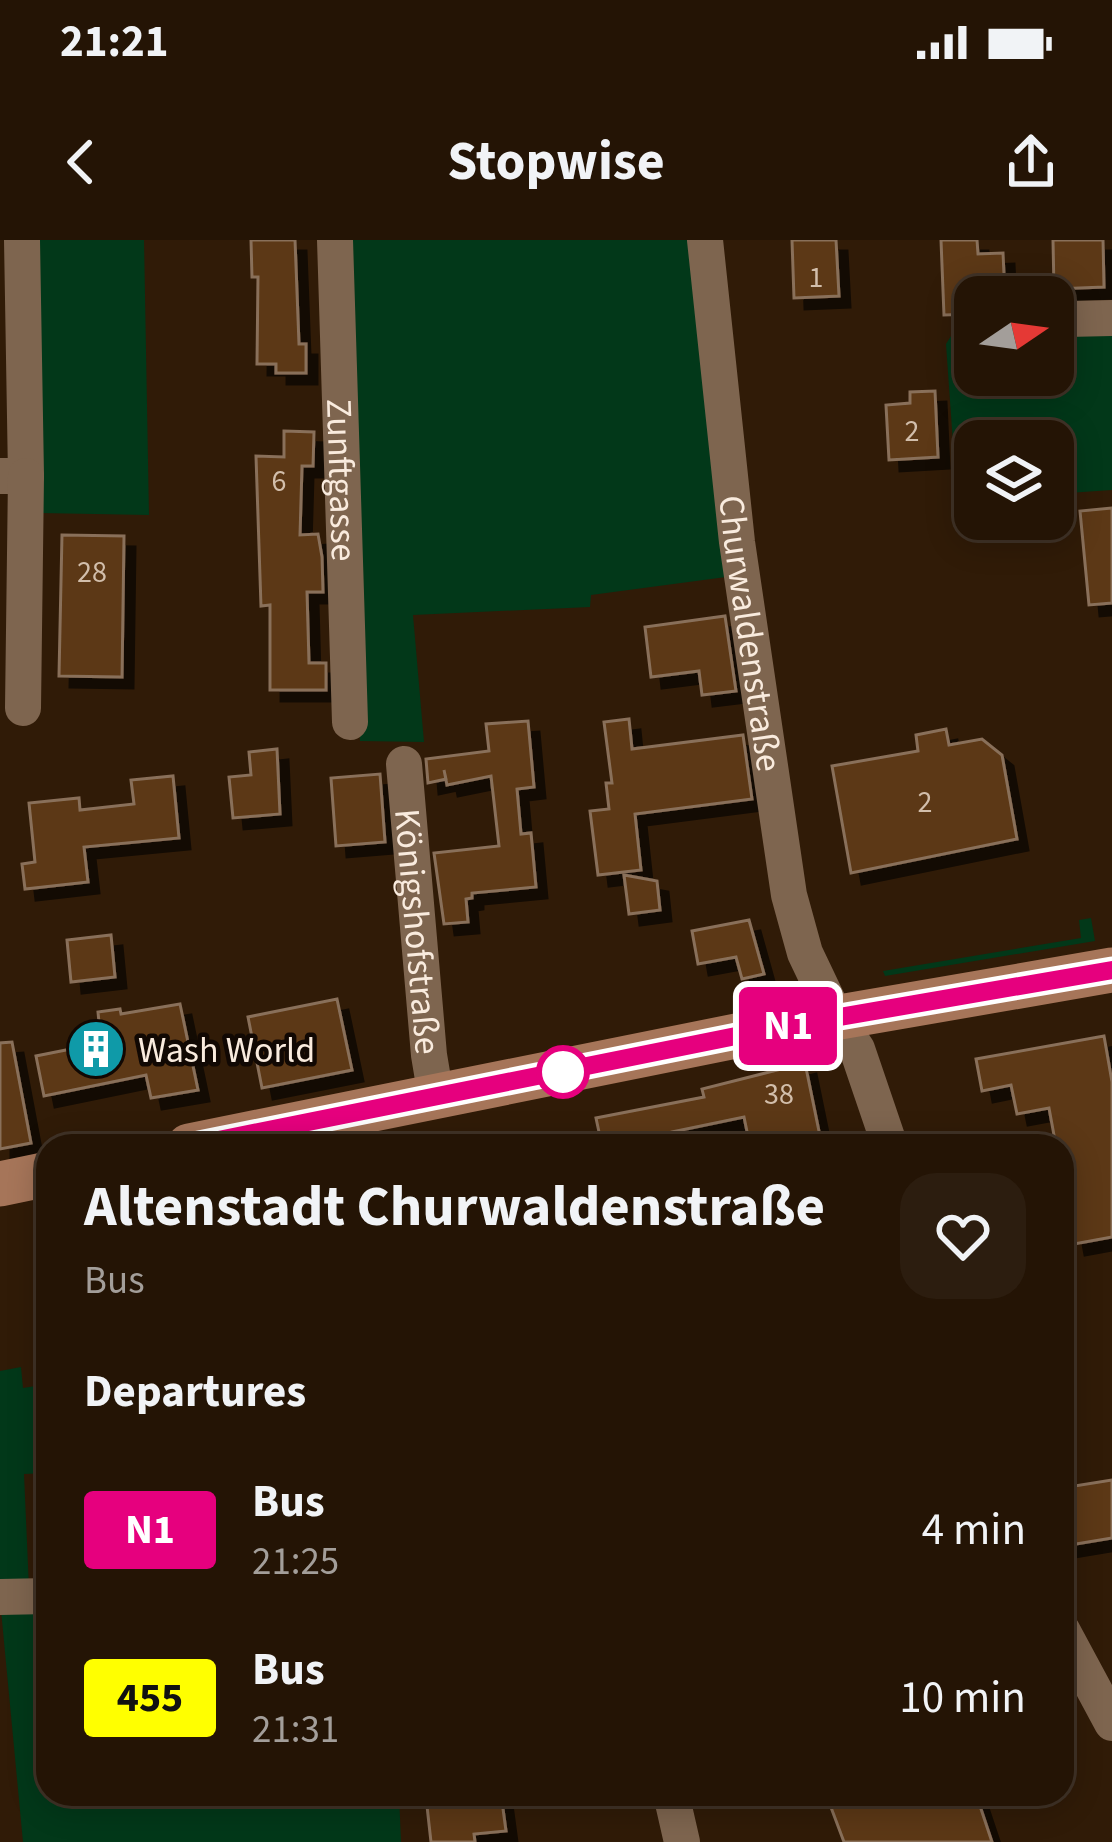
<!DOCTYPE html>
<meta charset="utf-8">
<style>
body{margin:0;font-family:"Source Sans 3",sans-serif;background:#2c1d0f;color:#f1f3f6;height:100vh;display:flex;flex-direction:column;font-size:45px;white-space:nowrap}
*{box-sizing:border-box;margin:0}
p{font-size:39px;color:#a39e9a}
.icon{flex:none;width:66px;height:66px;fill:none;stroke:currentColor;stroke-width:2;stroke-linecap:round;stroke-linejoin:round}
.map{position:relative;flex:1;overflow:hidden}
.panel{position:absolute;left:36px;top:894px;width:1038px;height:672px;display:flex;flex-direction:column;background:#241405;border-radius:36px;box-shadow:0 6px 30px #0003,0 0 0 3px #413327}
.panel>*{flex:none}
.badge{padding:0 24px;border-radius:9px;font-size:42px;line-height:78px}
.needle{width:78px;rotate:77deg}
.controls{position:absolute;left:954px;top:36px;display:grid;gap:24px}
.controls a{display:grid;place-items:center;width:120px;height:120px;border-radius:24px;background:#241405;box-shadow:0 6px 30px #0003,0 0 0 3px #413327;font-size:60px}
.map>.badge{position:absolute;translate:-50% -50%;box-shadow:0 0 0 6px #fff}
h2{padding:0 48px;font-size:45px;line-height:108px}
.round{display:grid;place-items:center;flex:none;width:126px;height:126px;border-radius:36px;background:#2c1d0f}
.overview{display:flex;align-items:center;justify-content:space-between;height:204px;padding:0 48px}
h1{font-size:57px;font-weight:700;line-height:90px}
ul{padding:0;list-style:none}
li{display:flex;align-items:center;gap:36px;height:168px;padding:0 48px}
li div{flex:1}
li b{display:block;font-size:45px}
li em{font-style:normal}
li .badge{min-width:132px;font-weight:700;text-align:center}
.status{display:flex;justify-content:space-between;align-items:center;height:84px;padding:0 60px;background:#241405;direction:ltr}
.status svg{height:33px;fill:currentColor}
header{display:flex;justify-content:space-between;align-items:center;height:156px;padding:0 48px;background:#241405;font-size:54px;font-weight:700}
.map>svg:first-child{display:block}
.green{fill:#023819}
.building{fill:#5b3713;stroke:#896f5a;stroke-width:3;filter:url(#shadow)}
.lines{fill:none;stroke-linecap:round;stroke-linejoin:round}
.minor{stroke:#7e654f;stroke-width:36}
.major{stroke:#a67559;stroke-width:45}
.line-casing{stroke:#fff;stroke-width:27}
.line{stroke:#e6007e;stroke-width:18}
.stop-dot{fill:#fff;stroke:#e6007e;stroke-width:6}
.labels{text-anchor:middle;stroke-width:9;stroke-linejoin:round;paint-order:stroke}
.number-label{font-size:30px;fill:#d2beab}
.street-label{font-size:36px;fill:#f9ebde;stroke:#110803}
.poi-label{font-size:36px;fill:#f9ebde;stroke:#110803;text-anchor:start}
</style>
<div class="status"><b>21:21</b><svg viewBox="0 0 49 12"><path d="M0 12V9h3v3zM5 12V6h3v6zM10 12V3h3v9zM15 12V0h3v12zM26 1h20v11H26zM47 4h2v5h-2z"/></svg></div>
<header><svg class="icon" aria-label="back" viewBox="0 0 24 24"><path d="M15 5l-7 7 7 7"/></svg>Stopwise<svg class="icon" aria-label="share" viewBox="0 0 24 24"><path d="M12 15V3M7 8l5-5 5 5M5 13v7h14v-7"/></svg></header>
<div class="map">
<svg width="1112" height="1602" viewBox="0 0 1112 1602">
<defs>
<filter id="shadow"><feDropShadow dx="11" dy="11" stdDeviation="0" flood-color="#0009"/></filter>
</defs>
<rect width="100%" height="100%" fill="#301b07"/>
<g class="green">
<path d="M 33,0 L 144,0 L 149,275 L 39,273 Z"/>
<path d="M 341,0 L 690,0 L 726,337 L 591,355 L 590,367 L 413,375 L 424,502 L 360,501 Z"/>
<path d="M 1112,90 L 1112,250 L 1053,254 L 1053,201 L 975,201 L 975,259 L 957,260 L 946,104 L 951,96 L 975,95 L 975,135 L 1053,135 L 1053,92 Z"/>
<path d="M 1091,678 L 1095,701 L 885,736 L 883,731 L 1081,698 L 1079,680 Z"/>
<path d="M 21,1127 L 23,1148 L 48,1144 L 48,1233 L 24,1234 L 29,1348 L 0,1346 L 0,1131 Z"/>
<path d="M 48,1367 L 48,1554 L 399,1554 L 401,1602 L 23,1602 L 1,1370 Z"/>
</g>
<g class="building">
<path d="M 251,0 L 295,0 L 299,104 L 306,104 L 306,133 L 276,133 L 276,124 L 257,124 L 258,37 L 252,37 Z"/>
<path d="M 792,0 L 836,0 L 839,56 L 794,58 Z"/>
<path d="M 941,0 L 977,0 L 978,14 L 1003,13 L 1005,57 L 975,57 L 975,74 L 944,75 Z"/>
<path d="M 1053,0 L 1103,0 L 1104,47 L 1054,49 Z"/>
<path d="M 935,151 L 938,217 L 889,220 L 886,165 L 910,163 L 910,152 Z"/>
<path d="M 284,191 L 314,192 L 313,226 L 302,226 L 300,295 L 318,294 L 322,317 L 323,352 L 307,352 L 309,423 L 326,423 L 326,450 L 270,450 L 270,365 L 261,366 L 256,216 L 284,217 Z"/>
<path d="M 1112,268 L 1112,363 L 1089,365 L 1080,271 Z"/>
<path d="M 62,295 L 124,296 L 122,437 L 59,436 Z"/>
<path d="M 725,376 L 736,451 L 702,455 L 699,431 L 651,437 L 645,387 Z"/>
<path d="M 629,479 L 632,509 L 743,495 L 752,559 L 635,574 L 641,630 L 598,635 L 590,571 L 609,569 L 606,543 L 612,543 L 604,482 Z"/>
<path d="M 528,481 L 534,547 L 517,549 L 521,594 L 531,593 L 536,647 L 472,653 L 472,658 L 466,659 L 468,682 L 444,684 L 434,613 L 499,606 L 494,562 L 491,536 L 447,545 L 444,530 L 446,539 L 428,543 L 426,519 L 489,511 L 486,484 Z"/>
<path d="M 946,489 L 949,505 L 982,499 L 1002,515 L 1017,599 L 851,633 L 832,526 L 918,511 L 916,495 Z"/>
<path d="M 277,509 L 280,574 L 233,578 L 229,537 L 251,535 L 249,512 Z"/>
<path d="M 380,534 L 385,602 L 336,606 L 331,538 Z"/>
<path d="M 173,536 L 179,598 L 84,607 L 88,642 L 25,649 L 22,624 L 35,622 L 29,563 L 79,558 L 80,570 L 134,564 L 131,540 Z"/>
<path d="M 624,635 L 657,641 L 660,670 L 629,674 Z"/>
<path d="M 749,680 L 764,734 L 742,739 L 736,717 L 698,724 L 692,691 Z"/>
<path d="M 111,695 L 115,737 L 71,742 L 67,700 Z"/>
<path d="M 337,759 L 352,830 L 262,848 L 248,777 Z"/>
<path d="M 180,764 L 198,850 L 151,858 L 146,835 L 44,856 L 36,816 L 101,803 L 98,772 L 120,769 L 121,774 Z"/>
<path d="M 1104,796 L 1112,842 L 1112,997 L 1074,1004 L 1062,939 L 1062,906 L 1056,906 L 1049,868 L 1017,874 L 1011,845 L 982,851 L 976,819 Z"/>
<path d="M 12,802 L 31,903 L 0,909 L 0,803 Z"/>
<path d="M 805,823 L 822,906 L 750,906 L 744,877 L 672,892 L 674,906 L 602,906 L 596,878 L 704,857 L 702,849 Z"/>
<path d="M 1112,1240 L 1112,1298 L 1064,1306 L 1062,1248 Z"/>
<path d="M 470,1554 L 501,1554 L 506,1591 L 474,1594 L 475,1602 L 431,1602 L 427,1566 L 470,1561 Z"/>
<path d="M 826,1554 L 976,1554 L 992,1602 L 844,1602 Z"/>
</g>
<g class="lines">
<g class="minor">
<path id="s1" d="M 335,0 L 350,482"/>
<path id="s2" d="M 705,0 L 737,302 L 789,655 L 805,713 L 836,778 L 857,809 L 890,906"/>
<path d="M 1067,79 L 1112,78"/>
<path d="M 0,236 L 26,236 L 22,0"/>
<path d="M 23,468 L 26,236"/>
<path id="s3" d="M 404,524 L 429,815 L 436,857"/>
<path d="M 0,1357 L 48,1356"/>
<path d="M 1062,1390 L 1112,1483"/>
<path d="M 671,1554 L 682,1602"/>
</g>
<g class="major">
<path d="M 189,906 L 776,788 L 1112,730"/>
<path d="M 0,944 L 48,934"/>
</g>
</g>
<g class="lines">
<defs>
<path id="line" d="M 189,906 L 776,788 L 1112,730"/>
</defs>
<use href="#line" class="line-casing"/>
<use href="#line" class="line"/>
</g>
<defs>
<symbol id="building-disc" viewBox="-11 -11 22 22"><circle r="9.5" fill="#0f9aa8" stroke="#110803"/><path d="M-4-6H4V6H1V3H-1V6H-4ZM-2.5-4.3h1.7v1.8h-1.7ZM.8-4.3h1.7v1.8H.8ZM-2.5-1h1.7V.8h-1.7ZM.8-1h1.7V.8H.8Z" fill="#fff"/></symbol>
</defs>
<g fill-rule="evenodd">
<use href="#building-disc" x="63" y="776" width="66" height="66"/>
</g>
<circle class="stop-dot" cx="563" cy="832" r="24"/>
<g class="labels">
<g class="number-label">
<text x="816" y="47">1</text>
<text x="912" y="201">2</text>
<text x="279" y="251">6</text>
<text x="92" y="342">28</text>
<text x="925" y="572">2</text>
<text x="779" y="864">38</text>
</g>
<g class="street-label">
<text dy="13" stroke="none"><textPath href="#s1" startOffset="240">Zunftgasse</textPath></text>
<text dy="13" stroke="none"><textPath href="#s2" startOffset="396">Churwaldenstraße</textPath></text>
<text dy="13" stroke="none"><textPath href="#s3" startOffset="168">Königshofstraße</textPath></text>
</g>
<g class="poi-label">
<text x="138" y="822">Wash World</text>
</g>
</g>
</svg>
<div class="controls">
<a><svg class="needle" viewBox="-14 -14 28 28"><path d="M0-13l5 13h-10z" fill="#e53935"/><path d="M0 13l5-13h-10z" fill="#a39e9a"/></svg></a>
<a><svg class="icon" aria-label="layers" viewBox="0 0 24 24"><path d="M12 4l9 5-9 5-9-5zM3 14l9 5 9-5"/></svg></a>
</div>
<b class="badge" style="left:788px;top:786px;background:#e6007e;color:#fff">N1</b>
<section class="panel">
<div class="overview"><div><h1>Altenstadt Churwaldenstraße</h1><p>Bus</p></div><a class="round"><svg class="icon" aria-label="heart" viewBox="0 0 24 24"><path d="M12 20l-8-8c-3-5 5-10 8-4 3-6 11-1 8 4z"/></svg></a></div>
<h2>Departures</h2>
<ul>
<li><span class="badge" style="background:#e6007e;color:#fff">N1</span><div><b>Bus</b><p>21:25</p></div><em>4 min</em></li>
<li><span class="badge" style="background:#ff0;color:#111">455</span><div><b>Bus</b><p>21:31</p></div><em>10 min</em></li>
</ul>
</section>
</div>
